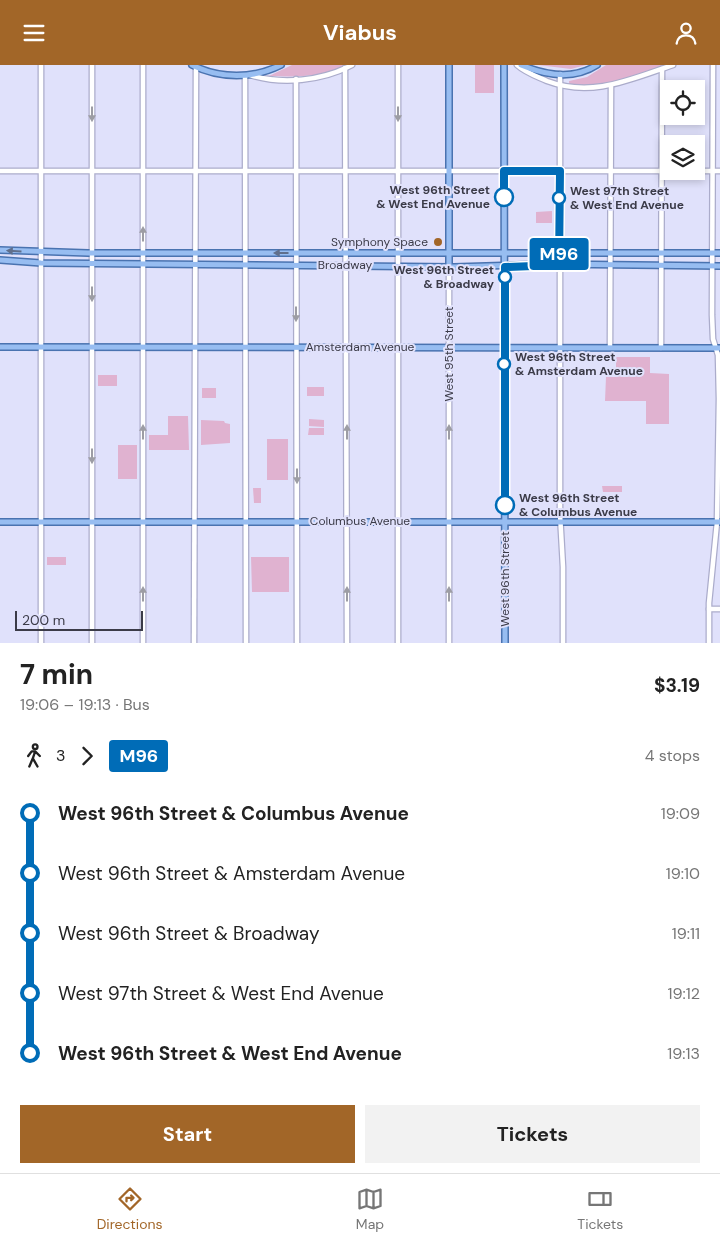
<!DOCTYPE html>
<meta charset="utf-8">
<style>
body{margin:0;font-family:"DM Sans",sans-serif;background:#f2f2f2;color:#222;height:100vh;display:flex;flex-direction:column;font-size:19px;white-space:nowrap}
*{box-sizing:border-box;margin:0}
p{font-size:16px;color:#767676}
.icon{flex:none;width:28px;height:28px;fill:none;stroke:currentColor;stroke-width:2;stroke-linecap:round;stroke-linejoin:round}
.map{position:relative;height:578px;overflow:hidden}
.drawer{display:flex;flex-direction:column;background:#fff;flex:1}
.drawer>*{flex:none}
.badge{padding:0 10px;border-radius:4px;font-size:18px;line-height:32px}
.fabs{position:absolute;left:660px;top:15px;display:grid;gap:10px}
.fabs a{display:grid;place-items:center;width:45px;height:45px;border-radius:0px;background:#fff;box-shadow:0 2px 8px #0003;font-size:25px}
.scale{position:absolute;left:15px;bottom:12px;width:128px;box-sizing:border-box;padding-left:5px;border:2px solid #3b3b48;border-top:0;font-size:14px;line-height:18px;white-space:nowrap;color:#3b3b48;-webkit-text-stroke:4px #e0e1fb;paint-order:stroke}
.map>.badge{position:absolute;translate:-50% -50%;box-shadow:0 0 0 2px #fff}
.legs{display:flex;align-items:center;gap:8px;height:55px;padding:0 20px;font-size:16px}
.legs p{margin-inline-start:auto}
.headline{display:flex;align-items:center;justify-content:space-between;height:85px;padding:0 20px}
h1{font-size:28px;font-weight:700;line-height:38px}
.primary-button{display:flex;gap:10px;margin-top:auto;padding:10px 20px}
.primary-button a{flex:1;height:58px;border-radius:0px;background:#a26628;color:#fff;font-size:20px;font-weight:700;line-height:58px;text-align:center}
.primary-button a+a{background:#f2f2f2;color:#222}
ul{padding:0 20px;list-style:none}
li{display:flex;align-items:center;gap:18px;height:60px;font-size:19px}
li i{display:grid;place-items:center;width:8px;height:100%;margin:0 6px;background:currentColor}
li i::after{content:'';width:12px;height:12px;margin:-6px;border:4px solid;border-radius:50%;background:#fff}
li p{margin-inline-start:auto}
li:first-child i{background:linear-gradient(#0000 50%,currentColor 0)}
li:last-child i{background:linear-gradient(currentColor 50%,#0000 0)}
header{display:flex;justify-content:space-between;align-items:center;height:65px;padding:0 20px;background:#a26628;color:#fff;font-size:22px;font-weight:700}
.dock{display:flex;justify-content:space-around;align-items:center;height:70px;border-top:1px solid #e0e0e0;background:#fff;font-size:14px;color:#767676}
.dock a{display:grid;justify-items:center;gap:2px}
.dock .current{color:#a26628}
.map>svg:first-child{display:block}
.green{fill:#e0b2d0}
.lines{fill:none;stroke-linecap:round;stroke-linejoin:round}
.minor-casing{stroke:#abaccb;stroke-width:7}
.major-casing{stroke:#4a73b0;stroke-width:8}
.minor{stroke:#fff;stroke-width:4.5}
.major{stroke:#97bdf1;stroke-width:5}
.oneway{fill:#9d9da4}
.oneway2{fill:#606f8c}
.line-1-casing{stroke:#fff;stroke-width:11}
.line-1{stroke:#006cb7;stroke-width:8}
.stop-1-dot{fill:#fff;stroke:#006cb7;stroke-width:2.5}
.poi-dot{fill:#a26628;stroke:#e0e1fb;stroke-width:2}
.labels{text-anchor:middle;stroke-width:4;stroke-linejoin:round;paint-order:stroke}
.stop-label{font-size:12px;font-weight:bold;fill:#3b3b48;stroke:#e0e1fb;text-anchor:start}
.poi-label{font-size:12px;fill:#3b3b48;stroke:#e0e1fb;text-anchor:end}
.street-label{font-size:12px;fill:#3b3b48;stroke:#e0e1fb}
</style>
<header><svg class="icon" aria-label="menu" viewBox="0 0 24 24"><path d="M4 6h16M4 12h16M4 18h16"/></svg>Viabus<svg class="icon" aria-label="person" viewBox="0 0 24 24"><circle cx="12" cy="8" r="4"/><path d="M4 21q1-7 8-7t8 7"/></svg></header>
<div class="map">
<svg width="720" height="578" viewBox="0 0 720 578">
<rect width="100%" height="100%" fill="#e0e1fb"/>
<g class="green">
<path d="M 292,0 L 348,0 C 322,12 298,12 269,11 Z"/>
<rect x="475" y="0" width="19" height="28"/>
<path d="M 538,0 L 586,0 L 571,4 Z"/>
<path d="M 606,0 L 667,0 L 603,21 L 569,20 L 569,16 L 587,12 Z"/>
<path d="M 552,146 L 552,158 L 536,158 L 536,147 Z"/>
<path d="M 616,292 L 650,292 L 650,308 L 669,309 L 669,359 L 646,359 L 646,336 L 605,336 L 606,312 L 616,312 Z"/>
<rect x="98" y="310" width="19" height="11"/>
<rect x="307" y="322" width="17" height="9"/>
<rect x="202" y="323" width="14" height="10"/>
<path d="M 168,351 L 188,351 L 189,385 L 149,385 L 149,370 L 168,370 Z"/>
<path d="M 309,354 L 324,355 L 324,362 L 309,361 Z"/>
<path d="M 201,355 L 224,356 L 225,358 L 230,359 L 230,378 L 201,380 Z"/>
<path d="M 309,363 L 324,363 L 324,370 L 308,370 Z"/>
<rect x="267" y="374" width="21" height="41"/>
<rect x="118" y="380" width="19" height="34"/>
<path d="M 602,421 L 622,421 L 622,427 L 603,427 Z"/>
<path d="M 253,423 L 261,423 L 261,438 L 254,438 Z"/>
<rect x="47" y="492" width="19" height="8"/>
<path d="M 251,492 L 289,492 L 289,527 L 252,527 Z"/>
</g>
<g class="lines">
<defs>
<g id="minor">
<path d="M 143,0 L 143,578"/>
<path d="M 398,0 L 398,578"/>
<path d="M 517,0 C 526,8 536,11 547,16 C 592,33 631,14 673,0"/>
<path d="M 345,3 L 347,578"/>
<path d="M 560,9 L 560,449 L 563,502 L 563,578"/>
<path d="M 250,10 C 282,20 322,16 352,0"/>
<path d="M 245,11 L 246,578"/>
<path d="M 296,14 L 297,578"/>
<path d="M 0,106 L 669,106"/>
<path d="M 696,106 L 720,106"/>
<path d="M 449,202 L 449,578"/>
<path d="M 610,282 L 611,21"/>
<path d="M 661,283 L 662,4"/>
<path d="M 709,544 L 720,544"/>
<path d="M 41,578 L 41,0"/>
<path d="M 92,578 L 92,0"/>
<path d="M 194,578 L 196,2"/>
<path d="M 709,578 L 709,538 L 717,457 L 719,334 L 718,290 L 713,274 L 712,250 L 713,0"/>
</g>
<g id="major">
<path d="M 192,0 C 220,14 253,14 281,0"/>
<path d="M 449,0 L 449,202"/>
<path d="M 504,0 L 505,578"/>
<path d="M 521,0 C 545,10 574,15 597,0"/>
<path d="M 0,185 L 88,188 L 720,188"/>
<path d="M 0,195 L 41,198 L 454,202 L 551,199 L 720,201"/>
<path d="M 0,282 L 720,283"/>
<path d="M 0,457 L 720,457"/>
</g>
</defs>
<use href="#minor" class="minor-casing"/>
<use href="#major" class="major-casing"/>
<use href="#minor" class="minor"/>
<use href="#major" class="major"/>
</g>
<defs><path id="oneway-solid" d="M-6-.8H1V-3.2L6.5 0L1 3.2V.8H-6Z" transform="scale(1.25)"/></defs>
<g class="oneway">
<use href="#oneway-solid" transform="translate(92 49) rotate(90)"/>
<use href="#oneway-solid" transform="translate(398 49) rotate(90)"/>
<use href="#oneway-solid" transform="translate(143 169) rotate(-90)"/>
<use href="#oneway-solid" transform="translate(92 229) rotate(90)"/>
<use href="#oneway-solid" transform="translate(296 249) rotate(90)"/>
<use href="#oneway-solid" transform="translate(143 367) rotate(-90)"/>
<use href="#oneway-solid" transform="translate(347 367) rotate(-90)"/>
<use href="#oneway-solid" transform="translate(449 367) rotate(-90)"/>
<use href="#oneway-solid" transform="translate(92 391) rotate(90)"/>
<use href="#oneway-solid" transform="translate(297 411) rotate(90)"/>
<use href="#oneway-solid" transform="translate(143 529) rotate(-90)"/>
<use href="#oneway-solid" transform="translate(347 529) rotate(-90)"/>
<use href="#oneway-solid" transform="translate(449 529) rotate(-90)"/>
</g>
<g class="oneway2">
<use href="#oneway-solid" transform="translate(14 186) rotate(-176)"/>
<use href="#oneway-solid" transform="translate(281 188) rotate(-180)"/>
</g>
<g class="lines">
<defs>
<path id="line-1" d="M 504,132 L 504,106 L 560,106 L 559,200 L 505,202 L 505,440"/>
</defs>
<use href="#line-1" class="line-1-casing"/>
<use href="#line-1" class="line-1"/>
</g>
<g class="stop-1-dot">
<circle cx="504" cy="132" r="9"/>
<circle cx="559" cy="133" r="6"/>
<circle cx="505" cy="212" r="6"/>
<circle cx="504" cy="299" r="6"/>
<circle cx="505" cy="440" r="9"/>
</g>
<circle class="poi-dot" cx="438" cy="177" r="5"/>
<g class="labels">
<g class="stop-label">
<text x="490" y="129" text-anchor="end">West 96th Street<tspan x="490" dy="14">&amp; West End Avenue</tspan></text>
<text x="570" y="130">West 97th Street<tspan x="570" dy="14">&amp; West End Avenue</tspan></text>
<text x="494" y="209" text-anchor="end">West 96th Street<tspan x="494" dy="14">&amp; Broadway</tspan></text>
<text x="515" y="296">West 96th Street<tspan x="515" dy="14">&amp; Amsterdam Avenue</tspan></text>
<text x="519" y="437">West 96th Street<tspan x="519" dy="14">&amp; Columbus Avenue</tspan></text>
</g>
<g class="poi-label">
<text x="428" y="181">Symphony Space</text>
</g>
<g class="street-label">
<text x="345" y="204">Broadway</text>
<text x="360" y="286">Amsterdam Avenue</text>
<text transform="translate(449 289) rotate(-90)" y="4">West 95th Street</text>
<text x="360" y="460">Columbus Avenue</text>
<text transform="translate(505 514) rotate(-90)" y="4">West 96th Street</text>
</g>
</g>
</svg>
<div class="fabs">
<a><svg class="icon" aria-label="locate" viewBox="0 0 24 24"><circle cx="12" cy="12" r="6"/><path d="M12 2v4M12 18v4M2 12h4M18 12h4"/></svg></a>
<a><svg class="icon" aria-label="layers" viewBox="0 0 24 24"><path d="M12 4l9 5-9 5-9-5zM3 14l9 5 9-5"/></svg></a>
</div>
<div class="scale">200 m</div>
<b class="badge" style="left:559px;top:189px;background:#006cb7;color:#fff">M96</b>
</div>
<section class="drawer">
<div class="headline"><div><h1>7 min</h1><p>19:06 – 19:13 · Bus</p></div><b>$3.19</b></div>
<div class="legs"><svg class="icon" aria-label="walk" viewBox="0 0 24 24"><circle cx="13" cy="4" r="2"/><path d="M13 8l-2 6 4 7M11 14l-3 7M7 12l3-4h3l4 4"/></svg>3<svg class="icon" aria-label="forward" viewBox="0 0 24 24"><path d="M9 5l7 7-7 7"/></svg><b class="badge" style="background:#006cb7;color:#fff">M96</b><p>4 stops</p></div>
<ul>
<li><i style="color:#006cb7"></i><b>West 96th Street &amp; Columbus Avenue</b><p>19:09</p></li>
<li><i style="color:#006cb7"></i><span>West 96th Street &amp; Amsterdam Avenue</span><p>19:10</p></li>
<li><i style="color:#006cb7"></i><span>West 96th Street &amp; Broadway</span><p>19:11</p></li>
<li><i style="color:#006cb7"></i><span>West 97th Street &amp; West End Avenue</span><p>19:12</p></li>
<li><i style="color:#006cb7"></i><b>West 96th Street &amp; West End Avenue</b><p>19:13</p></li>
</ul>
<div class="primary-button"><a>Start</a><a>Tickets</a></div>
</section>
<nav class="dock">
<a class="current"><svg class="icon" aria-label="directions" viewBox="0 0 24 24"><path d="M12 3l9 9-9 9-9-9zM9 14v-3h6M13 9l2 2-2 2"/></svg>Directions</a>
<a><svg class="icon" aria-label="map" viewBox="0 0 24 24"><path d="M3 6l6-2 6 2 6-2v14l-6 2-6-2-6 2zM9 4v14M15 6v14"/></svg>Map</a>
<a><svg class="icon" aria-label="tickets" viewBox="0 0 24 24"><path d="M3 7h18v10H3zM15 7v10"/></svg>Tickets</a>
</nav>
